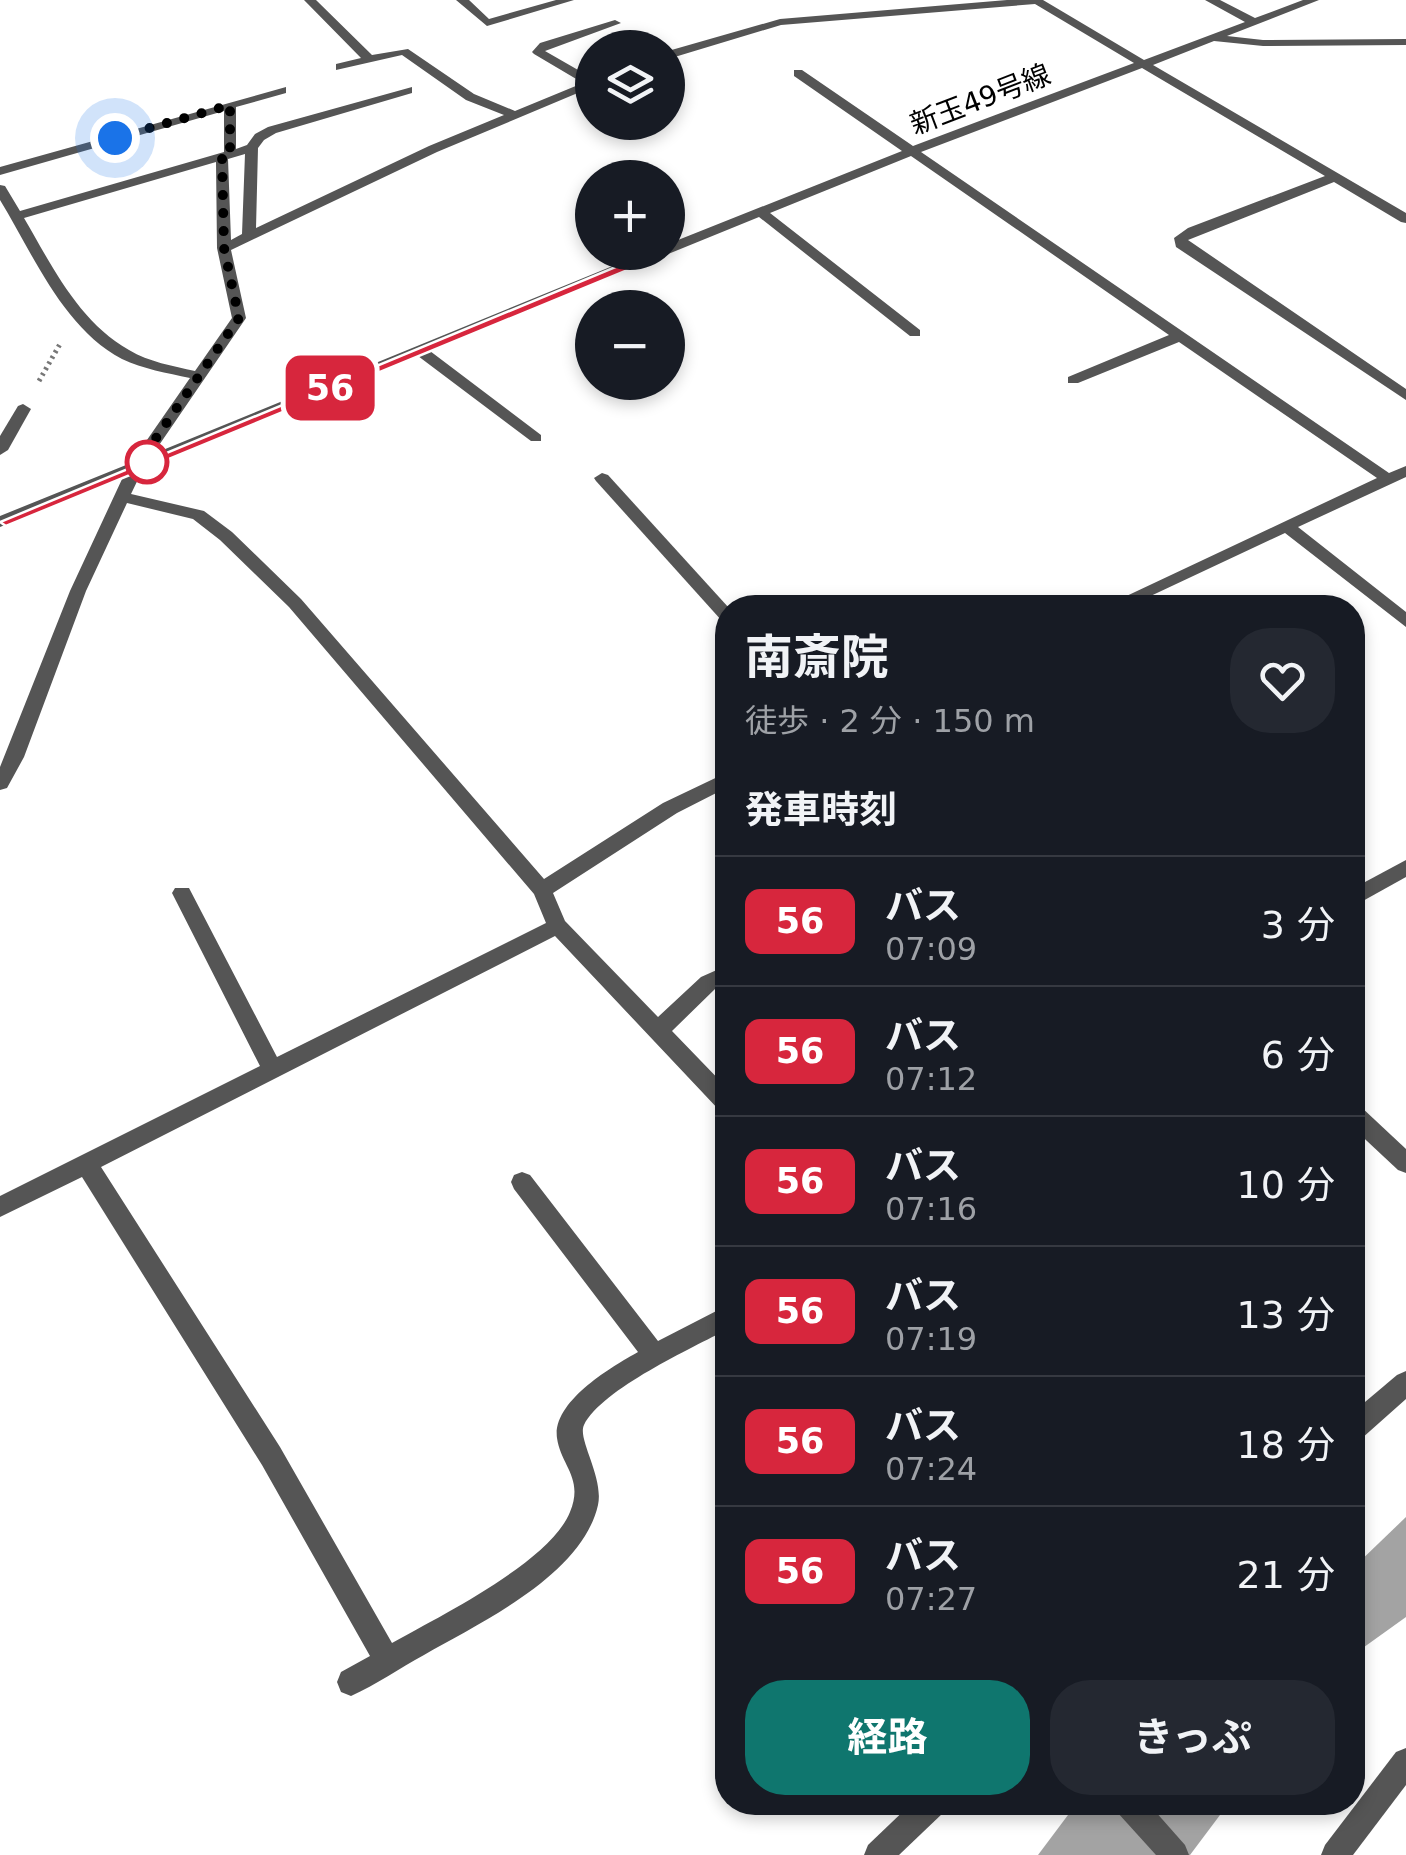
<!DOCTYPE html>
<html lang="ja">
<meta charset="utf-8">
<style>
body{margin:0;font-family:"DejaVu Sans","Noto Sans JP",sans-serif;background:#242831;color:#f1f3f6;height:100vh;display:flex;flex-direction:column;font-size:38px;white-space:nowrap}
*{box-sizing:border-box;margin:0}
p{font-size:32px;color:#9ea1a6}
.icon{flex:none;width:55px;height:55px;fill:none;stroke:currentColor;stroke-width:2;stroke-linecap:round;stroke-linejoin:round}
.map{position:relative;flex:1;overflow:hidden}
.details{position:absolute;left:715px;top:595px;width:650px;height:1220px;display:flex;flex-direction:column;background:#171b24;border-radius:40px;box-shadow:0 5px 15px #0003}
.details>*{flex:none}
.badge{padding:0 20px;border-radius:15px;font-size:35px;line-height:65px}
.controls{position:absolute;left:575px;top:30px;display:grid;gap:20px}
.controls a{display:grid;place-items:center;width:110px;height:110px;border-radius:50%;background:#171b24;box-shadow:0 5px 15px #0003;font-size:50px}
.you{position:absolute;width:50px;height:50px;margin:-25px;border:8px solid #fff;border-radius:50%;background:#1a73e8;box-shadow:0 0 0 15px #1a73e833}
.map>.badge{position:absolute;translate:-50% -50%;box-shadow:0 0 0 5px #fff}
h2{padding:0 30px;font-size:38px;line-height:90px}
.round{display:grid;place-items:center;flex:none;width:105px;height:105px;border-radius:40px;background:#242831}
.summary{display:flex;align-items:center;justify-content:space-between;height:170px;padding:0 30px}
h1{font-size:48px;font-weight:700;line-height:75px}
.button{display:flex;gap:20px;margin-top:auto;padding:20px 30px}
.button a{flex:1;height:115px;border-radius:40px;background:#0f766e;color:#fff;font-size:40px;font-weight:700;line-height:115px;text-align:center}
.button a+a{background:#242831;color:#f1f3f6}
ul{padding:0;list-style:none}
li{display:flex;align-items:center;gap:30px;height:130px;padding:0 30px;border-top:2px solid #363941}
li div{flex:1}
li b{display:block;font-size:38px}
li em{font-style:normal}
li .badge{min-width:110px;font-weight:700;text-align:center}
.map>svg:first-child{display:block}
.water{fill:#a3a3a3}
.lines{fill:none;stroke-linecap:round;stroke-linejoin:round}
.path{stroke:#777;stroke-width:5;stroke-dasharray:2.5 4;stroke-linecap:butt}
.minor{fill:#555;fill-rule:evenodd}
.line{fill:#d7263d;stroke:#fff;stroke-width:2.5}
.walk{stroke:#000;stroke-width:10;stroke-dasharray:0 18}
.stop-dot{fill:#fff;stroke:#d7263d;stroke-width:5}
.labels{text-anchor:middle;stroke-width:8;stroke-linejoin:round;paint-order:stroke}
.far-street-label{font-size:28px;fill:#000;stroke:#fff}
</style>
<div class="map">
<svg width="1406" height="1855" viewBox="0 0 1406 1855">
<rect width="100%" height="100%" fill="#fff"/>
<g class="water">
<path d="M 1406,1517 L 1406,1617 L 1353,1655 L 1353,1568 Z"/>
<path d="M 1077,1803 L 1229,1803 L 1190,1855 L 1038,1855 Z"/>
</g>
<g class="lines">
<path class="path" d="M 39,381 L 60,344"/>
<g class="minor">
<path d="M 304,0 L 316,0 L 372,55 L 408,49 L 474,94 L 515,111 L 583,83 L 534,54 L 532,52 L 540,43 L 615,20 L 621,23 L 545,51 L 592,78 L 592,87 L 437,152 L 231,250 L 246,318 L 153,454 L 647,252 L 668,252 L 668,244 L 902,151 L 794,76 L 794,70 L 802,70 L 913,146 L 1134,63 L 1035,4 L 781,25 L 668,59 L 668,51 L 780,19 L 1007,0 L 1043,0 L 1144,60 L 1245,22 L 1205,0 L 1220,0 L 1255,18 L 1303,0 L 1319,0 L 1227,36 L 1263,40 L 1406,39 L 1406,45 L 1263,46 L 1214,41 L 1153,65 L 1406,213 L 1406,223 L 1401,222 L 1334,182 L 1188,240 L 1406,389 L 1406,400 L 1176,247 L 1174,238 L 1188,228 L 1325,176 L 1142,68 L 921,152 L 1389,473 L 1406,466 L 1406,477 L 1298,527 L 1406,612 L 1406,627 L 1285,533 L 1125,608 L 1101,608 L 1377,478 L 1179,342 L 1078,383 L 1068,383 L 1068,377 L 1169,335 L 911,156 L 770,213 L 920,330 L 920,336 L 910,336 L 759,217 L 430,351 L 541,435 L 541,441 L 531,441 L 418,356 L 143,469 L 131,494 L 204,511 L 232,532 L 301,599 L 544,879 L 663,803 L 728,772 L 728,787 L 677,813 L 553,893 L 565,921 L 658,1017 L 701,977 L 728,965 L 728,983 L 715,989 L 672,1031 L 728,1089 L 728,1113 L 720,1111 L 555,936 L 101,1167 L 280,1447 L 392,1643 C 440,1616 550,1562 570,1512 C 584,1478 561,1466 557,1438 C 552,1402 611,1367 638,1352 L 514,1189 L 511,1182 L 514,1175 L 522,1172 L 530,1175 L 658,1341 L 728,1305 L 728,1329 C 692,1348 602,1389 584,1425 C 577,1439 604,1477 598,1505 C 582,1575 482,1622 424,1655 C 400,1668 376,1685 351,1696 L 341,1692 L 337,1682 L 341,1672 L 370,1656 L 262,1465 L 82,1177 L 0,1217 L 0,1196 L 260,1066 L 172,893 L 175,888 L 189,888 L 277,1057 L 546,923 L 534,894 L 289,607 L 220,540 L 193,519 L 127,503 L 86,591 L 24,757 L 7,788 L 0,790 L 0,767 L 70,591 L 123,477 L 0,527 L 0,516 L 131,463 L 190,378 C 167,373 143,369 122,359 C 63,328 33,254 0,200 L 0,185 L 5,186 L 20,211 L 224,152 L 224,111 L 0,175 L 0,167 L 286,87 L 286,93 L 236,107 L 236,149 L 247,145 L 255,134 L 268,127 L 412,87 L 412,93 L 276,133 L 264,140 L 258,148 L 256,228 L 429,146 L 504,115 L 466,100 L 402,55 L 336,70 L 336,64 L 361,58 ZM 245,154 L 242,234 L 231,240 L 228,159 ZM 216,162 L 217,248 L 232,318 L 195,371 C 173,366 149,362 129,350 C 79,322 52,266 24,218 Z"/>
<path d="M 456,0 L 469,0 L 489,19 L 556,0 L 574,0 L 487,26 Z"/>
<path d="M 23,404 L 31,409 L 8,450 L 0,455 L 0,436 L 18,406 Z"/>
<path d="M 602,473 L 608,475 L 729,608 L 728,623 L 722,621 L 596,481 L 594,478 Z"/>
<path d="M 1406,860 L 1406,877 L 1352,907 L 1352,889 Z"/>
<path d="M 1352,1104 L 1360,1106 L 1406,1149 L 1406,1173 L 1398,1170 L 1352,1127 Z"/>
<path d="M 1406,1371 L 1406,1399 L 1361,1439 L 1352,1442 L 1352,1413 L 1397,1375 Z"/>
<path d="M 1406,1748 L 1406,1785 L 1353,1855 L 1321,1855 L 1325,1845 L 1396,1752 Z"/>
<path d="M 913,1802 L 948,1802 L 944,1812 L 899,1855 L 864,1855 L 868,1845 Z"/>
<path d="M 1113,1802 L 1147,1802 L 1185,1845 L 1189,1855 L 1156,1855 L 1117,1812 Z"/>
</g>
</g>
<path class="line" d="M 659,249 L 664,250 L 664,255 L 6,526 L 0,522 Z"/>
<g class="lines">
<path class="walk" d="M 115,138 L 230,105 L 230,154 L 222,156 L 224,248 L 239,318 L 136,467 L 147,462"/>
</g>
<circle class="stop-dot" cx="147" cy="462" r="20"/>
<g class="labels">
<g class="far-street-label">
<text transform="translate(980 99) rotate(-21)" y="10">新玉49号線</text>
</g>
</g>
</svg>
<div class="controls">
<a><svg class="icon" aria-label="layers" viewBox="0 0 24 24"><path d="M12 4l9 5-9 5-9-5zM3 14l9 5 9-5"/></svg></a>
<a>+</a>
<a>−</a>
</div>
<div class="you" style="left:115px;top:138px"></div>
<b class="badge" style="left:330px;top:388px;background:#d7263d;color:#fff">56</b>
<section class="details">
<div class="summary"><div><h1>南斎院</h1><p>徒歩 · 2 分 · 150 m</p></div><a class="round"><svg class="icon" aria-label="heart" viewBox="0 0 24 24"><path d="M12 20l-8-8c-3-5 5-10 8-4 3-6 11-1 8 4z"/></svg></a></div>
<h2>発車時刻</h2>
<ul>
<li><span class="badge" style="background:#d7263d;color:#fff">56</span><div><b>バス</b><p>07:09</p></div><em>3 分</em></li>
<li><span class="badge" style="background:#d7263d;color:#fff">56</span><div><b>バス</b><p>07:12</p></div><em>6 分</em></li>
<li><span class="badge" style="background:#d7263d;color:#fff">56</span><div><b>バス</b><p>07:16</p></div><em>10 分</em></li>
<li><span class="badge" style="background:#d7263d;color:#fff">56</span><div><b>バス</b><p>07:19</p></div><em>13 分</em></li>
<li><span class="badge" style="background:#d7263d;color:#fff">56</span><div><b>バス</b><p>07:24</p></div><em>18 分</em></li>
<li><span class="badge" style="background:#d7263d;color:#fff">56</span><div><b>バス</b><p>07:27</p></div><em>21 分</em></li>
</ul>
<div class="button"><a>経路</a><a>きっぷ</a></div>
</section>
</div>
